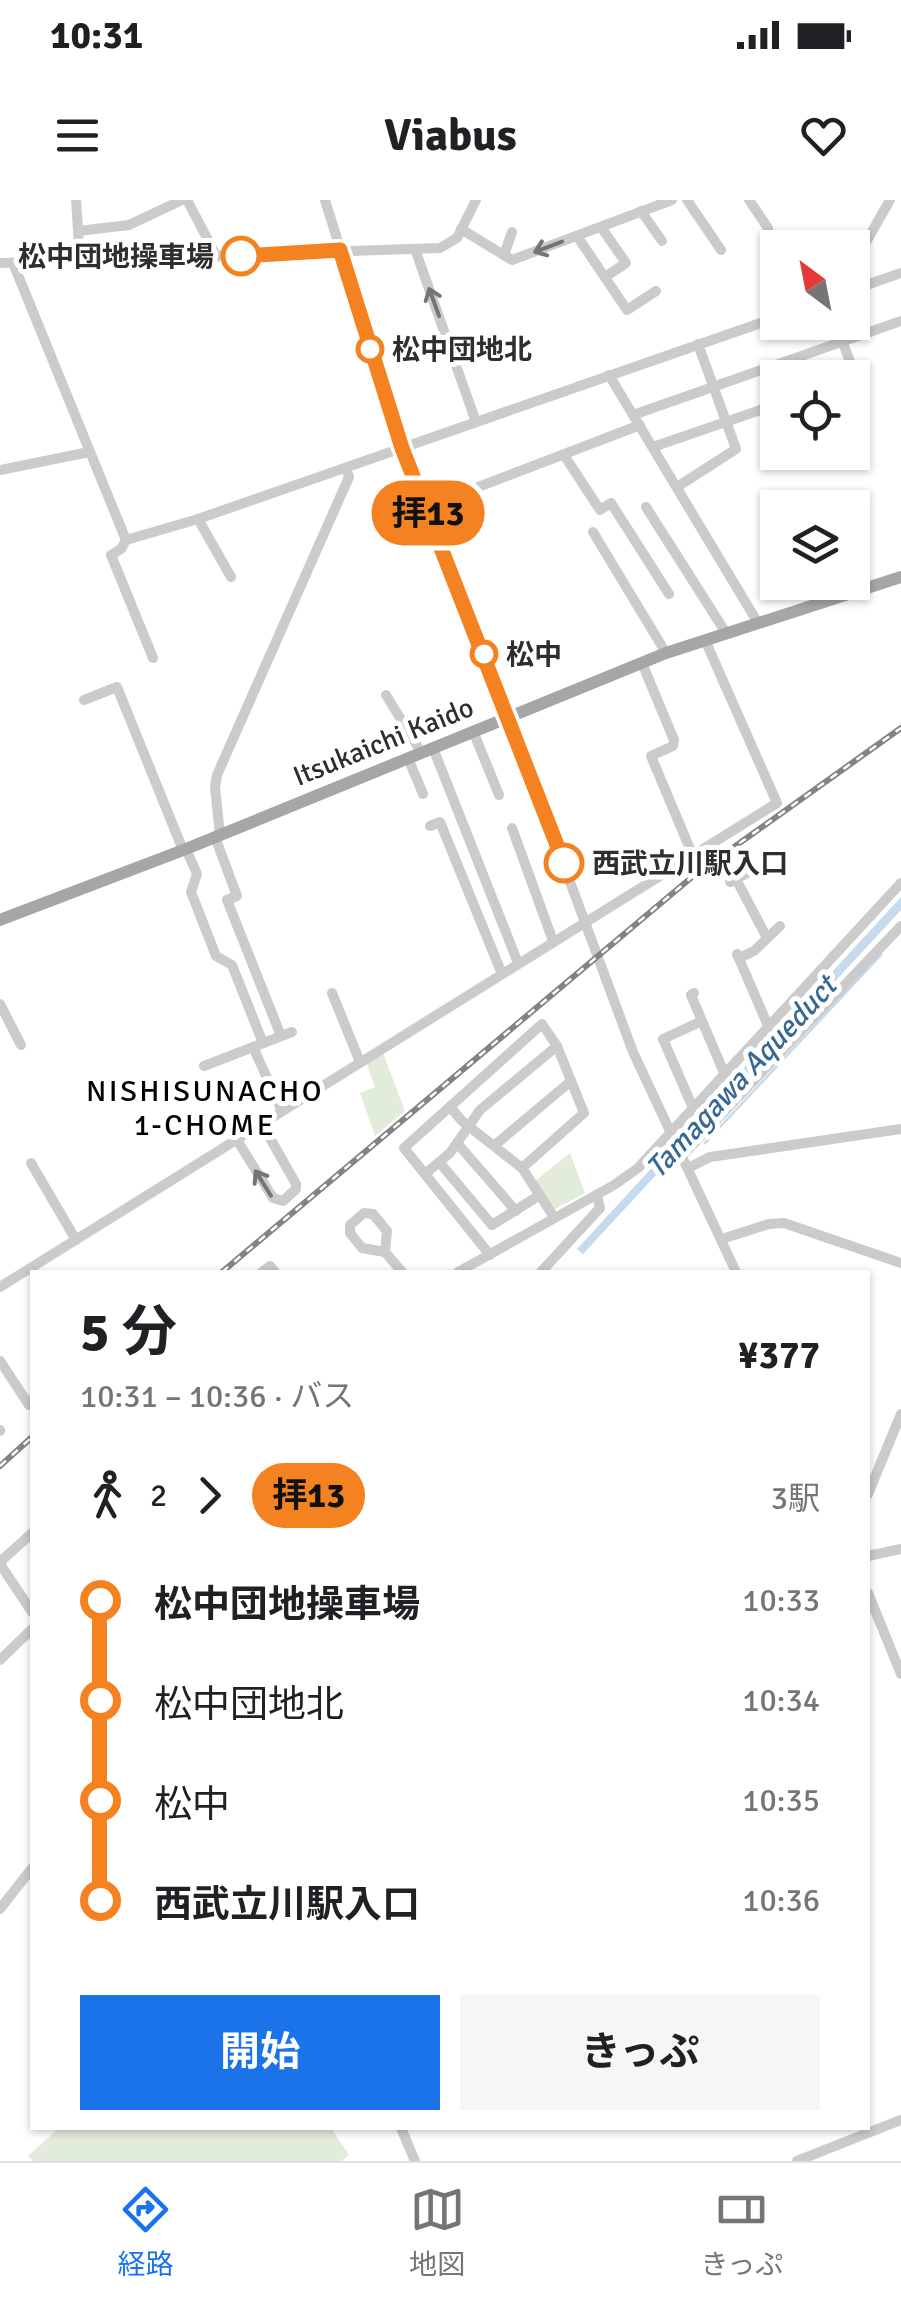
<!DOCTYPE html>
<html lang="ja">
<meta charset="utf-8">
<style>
body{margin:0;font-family:Signika,"Noto Sans JP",sans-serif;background:#f6f6f6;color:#202124;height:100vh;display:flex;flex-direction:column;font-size:38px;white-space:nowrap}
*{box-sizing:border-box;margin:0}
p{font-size:32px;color:#757577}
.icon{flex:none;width:55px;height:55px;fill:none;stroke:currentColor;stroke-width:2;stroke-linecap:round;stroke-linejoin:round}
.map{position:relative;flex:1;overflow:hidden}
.panel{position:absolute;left:30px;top:1070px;width:840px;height:860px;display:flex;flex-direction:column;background:#fff;border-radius:0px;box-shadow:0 2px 8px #0004}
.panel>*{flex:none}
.badge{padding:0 20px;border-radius:32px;font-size:35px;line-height:65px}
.needle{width:65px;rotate:328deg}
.controls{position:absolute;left:760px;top:30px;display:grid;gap:20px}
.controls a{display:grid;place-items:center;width:110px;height:110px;border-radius:0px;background:#fff;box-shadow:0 2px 8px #0004;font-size:50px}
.map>.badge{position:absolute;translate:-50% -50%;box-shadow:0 0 0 5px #fff}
.legs{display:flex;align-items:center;gap:15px;height:110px;padding:0 50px;font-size:32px}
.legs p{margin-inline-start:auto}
.overview{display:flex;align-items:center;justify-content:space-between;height:170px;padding:0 50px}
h1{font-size:55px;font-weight:700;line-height:75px}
.primary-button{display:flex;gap:20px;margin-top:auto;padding:20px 50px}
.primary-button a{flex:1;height:115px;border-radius:0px;background:#1a73e8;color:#fff;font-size:40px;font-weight:700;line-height:115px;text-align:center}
.primary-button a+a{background:#f6f6f6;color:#202124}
ul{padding:0 50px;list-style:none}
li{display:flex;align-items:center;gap:35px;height:100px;font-size:38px}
li i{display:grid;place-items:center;width:15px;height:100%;margin:0 12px;background:currentColor}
li i::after{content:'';width:25px;height:25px;margin:-12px;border:8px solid;border-radius:50%;background:#fff}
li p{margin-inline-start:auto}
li:first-child i{background:linear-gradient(#0000 50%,currentColor 0)}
li:last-child i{background:linear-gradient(currentColor 50%,#0000 0)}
.status{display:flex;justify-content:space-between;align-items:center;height:70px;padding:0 50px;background:#fff;direction:ltr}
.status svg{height:28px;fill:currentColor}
header{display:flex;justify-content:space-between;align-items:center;height:130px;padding:0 50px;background:#fff;font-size:45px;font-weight:700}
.menu{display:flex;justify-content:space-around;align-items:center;height:140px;border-top:2px solid #e0e0e0;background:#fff;font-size:28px;color:#757577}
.menu a{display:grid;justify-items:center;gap:5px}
.menu .on{color:#1a73e8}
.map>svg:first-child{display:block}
.green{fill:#e2ecdb}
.water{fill:#c6daed}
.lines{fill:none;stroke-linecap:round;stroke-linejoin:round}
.stream{stroke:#c6daed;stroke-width:2.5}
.minor{stroke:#cbcbcb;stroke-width:10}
.major{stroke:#a6a6a6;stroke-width:12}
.rail-casing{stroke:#838383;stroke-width:6}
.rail{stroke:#fff;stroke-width:2.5;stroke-dasharray:8;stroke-linecap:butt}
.oneway{stroke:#757575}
.line-1-casing{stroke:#fff;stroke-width:22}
.line-1{stroke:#f58220;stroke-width:15}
.stop-1-dot{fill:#fff;stroke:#f58220;stroke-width:5}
.labels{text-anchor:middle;stroke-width:10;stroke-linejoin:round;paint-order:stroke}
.stop-label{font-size:28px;font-weight:bold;fill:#2e2e2e;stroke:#fff;text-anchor:start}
.street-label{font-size:28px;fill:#2e2e2e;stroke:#fff}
.water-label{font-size:30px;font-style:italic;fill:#386894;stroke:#fff}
.neighbourhood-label{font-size:30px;letter-spacing:2.5px;fill:#000;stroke:#fff}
</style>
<div class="status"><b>10:31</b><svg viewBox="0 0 49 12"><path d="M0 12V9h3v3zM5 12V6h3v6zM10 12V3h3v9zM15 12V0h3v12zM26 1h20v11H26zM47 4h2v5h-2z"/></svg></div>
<header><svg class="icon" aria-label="menu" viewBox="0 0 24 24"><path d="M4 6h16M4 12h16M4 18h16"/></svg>Viabus<svg class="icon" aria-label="heart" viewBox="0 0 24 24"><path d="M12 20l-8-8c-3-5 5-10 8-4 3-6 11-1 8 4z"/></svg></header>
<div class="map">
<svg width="901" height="1961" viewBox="0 0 901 1961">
<rect width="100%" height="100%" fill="#fff"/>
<g class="green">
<path d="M 383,853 L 405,911 L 375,936 L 360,893 L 375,887 L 367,864 Z"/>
<path d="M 570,953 L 585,993 L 553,1010 L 535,981 Z"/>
<path d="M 59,1928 L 331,1928 L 349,1955 L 342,1961 L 33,1961 L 28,1956 Z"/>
</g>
<path class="water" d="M 901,697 L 901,710 L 583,1054 L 577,1049 Z"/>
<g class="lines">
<path class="stream" d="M 705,943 L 881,755"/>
<g class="minor">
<path d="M 76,0 L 80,62"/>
<path d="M 187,0 L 217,57"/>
<path d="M 325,0 L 402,248 L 509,517 L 633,852 L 736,1072"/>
<path d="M 687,0 L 721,50"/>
<path d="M 749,0 L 768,28"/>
<path d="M 641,11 L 662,41"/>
<path d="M 601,27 L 626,63 L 605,77"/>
<path d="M 461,29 L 512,60 L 672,0"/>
<path d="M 78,31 L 129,25 L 182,0"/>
<path d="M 577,36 L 627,110 L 656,91"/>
<path d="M 866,42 L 890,0"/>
<path d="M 415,49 L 476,222"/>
<path d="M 504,55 L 512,32"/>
<path d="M 0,63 L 440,48 L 457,38 L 476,0"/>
<path d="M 13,63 L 126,340 L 198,319 L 778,117"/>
<path d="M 852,90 L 901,73"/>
<path d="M 835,122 L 854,172 L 845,178"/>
<path d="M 609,175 L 758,423"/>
<path d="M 633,215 L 901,121"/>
<path d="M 653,247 L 778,204"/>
<path d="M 564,255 L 600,310 L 611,303 L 669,394"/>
<path d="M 0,270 L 89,252"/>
<path d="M 677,287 L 736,249 L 698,144"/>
<path d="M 426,307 L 640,225"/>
<path d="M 646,307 L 726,433"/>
<path d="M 198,319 L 231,377"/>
<path d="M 593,332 L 666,453"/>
<path d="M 126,340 L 121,349 L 111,355 L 153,458"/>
<path d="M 642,463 L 674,540 L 673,546 L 651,556 L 693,656"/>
<path d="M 386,495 L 421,552"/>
<path d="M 84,500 L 117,487 L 183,650"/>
<path d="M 473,531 L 499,595"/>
<path d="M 433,548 L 518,763"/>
<path d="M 408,558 L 423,594"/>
<path d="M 430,626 L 440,622 L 502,774"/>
<path d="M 512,628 L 553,741"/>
<path d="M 220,635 L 215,587 L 217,575 L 349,277 L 346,268"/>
<path d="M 215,637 L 237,696 L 227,700 L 281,836"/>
<path d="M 186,649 L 197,674 L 191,692 L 216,756 L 232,765 L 263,843"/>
<path d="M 736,679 L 767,738"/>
<path d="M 730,682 L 747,673"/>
<path d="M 737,754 L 769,828"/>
<path d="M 739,758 L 754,751 L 780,726"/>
<path d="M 332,793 L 360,862"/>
<path d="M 694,793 L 691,795 L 725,875"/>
<path d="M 0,804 L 21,845"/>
<path d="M 253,847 L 282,911"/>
<path d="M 204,866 L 292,832"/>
<path d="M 451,908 L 462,921 L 522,968 L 554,1017"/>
<path d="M 693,908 L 663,839 L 702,821"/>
<path d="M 237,940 L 273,998 L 283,1001 L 296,989 L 296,984 L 262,924"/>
<path d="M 457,943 L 516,1011"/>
<path d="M 495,945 L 571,881"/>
<path d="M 682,956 L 901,726"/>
<path d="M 31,963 L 76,1040"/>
<path d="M 440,963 L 492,1025 L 540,995"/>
<path d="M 688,968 L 710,957 L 901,929"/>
<path d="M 425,974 L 450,953 L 480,910 L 557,846"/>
<path d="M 722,1039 L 769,1024 L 784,1023 L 901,1063"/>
<path d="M 385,1052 L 387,1031 L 373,1014 L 364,1013 L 350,1025 L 350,1033 L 362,1048 L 385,1052 L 402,1072"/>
<path d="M 490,1055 L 404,948 L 542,824 L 557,846 L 584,913 L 522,968"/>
<path d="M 262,1072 L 270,1066 L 275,1072"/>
<path d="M 458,1072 L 614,985 L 638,968 L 901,683"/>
<path d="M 541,1072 L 600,1008 L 597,995"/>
<path d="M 0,1087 L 777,603 L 705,440"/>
<path d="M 0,1161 L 29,1205"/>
<path d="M 0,1230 L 0,1231"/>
<path d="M 868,1294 L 901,1214"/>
<path d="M 868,1356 L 901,1349"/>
<path d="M 0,1362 L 32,1333"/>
<path d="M 0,1364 L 32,1412"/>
<path d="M 868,1393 L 901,1474"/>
<path d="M 0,1460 L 32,1429"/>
<path d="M 0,1709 L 32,1668"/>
<path d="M 401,1928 L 415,1961"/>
<path d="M 797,1961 L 901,1920"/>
</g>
<path class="major" d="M 0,720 L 186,649 L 666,453 L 901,377"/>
<defs>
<g id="rail">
<path d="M 222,1072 L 692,677 L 901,528"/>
<path d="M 0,1266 L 32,1237"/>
</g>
</defs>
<use href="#rail" class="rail-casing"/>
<use href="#rail" class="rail"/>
</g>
<defs><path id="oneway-shaft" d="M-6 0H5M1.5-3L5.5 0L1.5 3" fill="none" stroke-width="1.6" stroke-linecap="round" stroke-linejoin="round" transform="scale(2.5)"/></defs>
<g class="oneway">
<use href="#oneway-shaft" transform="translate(548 47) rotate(159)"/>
<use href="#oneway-shaft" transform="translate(434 102) rotate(-110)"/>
<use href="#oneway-shaft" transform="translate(263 983) rotate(-122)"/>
</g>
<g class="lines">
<defs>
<path id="line-1" d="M 241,56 L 340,50 L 402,248 L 564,663"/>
</defs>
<use href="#line-1" class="line-1-casing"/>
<use href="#line-1" class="line-1"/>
</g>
<g class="stop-1-dot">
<circle cx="241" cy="56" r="18"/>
<circle cx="370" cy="149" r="12"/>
<circle cx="484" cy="454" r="12"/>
<circle cx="564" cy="663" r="18"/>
</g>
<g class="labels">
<g class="stop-label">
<text x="214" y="66" text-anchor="end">松中団地操車場</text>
<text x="392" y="159">松中団地北</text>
<text x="506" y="464">松中</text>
<text x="592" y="673">西武立川駅入口</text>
</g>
<g class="street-label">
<text transform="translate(383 541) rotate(-22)" y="10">Itsukaichi Kaido</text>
</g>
<g class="water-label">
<text transform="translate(741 877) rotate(-47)" y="10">Tamagawa Aqueduct</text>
</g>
<g class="neighbourhood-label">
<text x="205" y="901">NISHISUNACHO<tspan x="205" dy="34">1-CHOME</tspan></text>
</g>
</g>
</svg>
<div class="controls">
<a><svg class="needle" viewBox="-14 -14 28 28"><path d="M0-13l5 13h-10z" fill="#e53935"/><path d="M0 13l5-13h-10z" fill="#757577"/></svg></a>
<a><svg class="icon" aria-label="locate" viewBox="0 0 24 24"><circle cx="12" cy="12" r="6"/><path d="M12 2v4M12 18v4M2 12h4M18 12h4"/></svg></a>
<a><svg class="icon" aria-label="layers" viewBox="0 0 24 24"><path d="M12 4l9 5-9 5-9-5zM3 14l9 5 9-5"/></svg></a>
</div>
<b class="badge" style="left:428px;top:313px;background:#f58220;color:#111">拝13</b>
<section class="panel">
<div class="overview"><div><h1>5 分</h1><p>10:31 – 10:36 · バス</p></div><b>¥377</b></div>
<div class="legs"><svg class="icon" aria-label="walk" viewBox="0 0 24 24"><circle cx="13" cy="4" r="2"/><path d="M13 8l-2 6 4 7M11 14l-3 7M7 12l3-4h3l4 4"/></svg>2<svg class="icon" aria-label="forward" viewBox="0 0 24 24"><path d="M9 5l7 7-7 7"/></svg><b class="badge" style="background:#f58220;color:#111">拝13</b><p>3駅</p></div>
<ul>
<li><i style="color:#f58220"></i><b>松中団地操車場</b><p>10:33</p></li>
<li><i style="color:#f58220"></i><span>松中団地北</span><p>10:34</p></li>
<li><i style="color:#f58220"></i><span>松中</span><p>10:35</p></li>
<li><i style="color:#f58220"></i><b>西武立川駅入口</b><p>10:36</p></li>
</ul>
<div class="primary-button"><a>開始</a><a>きっぷ</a></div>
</section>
</div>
<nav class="menu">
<a class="on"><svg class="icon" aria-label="directions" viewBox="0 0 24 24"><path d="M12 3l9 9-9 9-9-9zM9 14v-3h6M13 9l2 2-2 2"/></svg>経路</a>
<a><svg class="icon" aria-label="map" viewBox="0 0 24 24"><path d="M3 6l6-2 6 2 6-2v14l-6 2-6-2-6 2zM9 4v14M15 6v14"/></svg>地図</a>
<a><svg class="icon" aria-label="tickets" viewBox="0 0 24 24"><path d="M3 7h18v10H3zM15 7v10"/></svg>きっぷ</a>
</nav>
